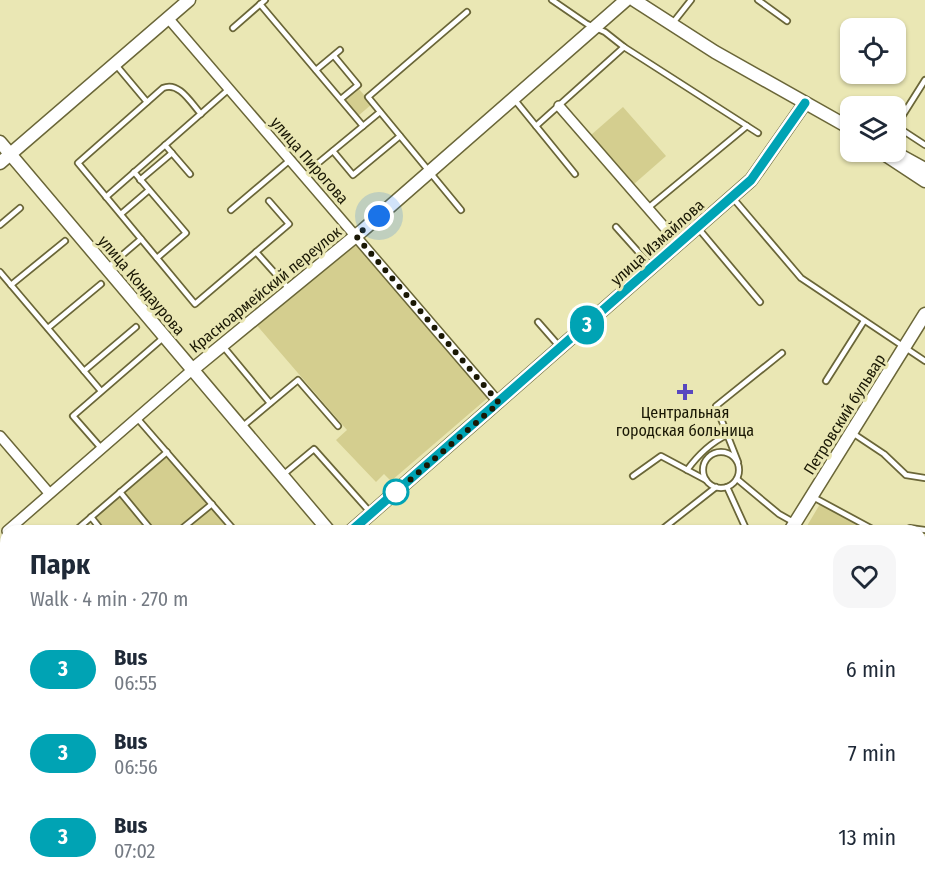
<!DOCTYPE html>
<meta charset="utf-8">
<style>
body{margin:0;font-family:"Fira Sans Condensed",sans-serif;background:#f6f6f7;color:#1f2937;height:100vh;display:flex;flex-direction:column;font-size:22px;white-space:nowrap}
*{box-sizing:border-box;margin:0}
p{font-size:20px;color:#747a83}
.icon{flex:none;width:33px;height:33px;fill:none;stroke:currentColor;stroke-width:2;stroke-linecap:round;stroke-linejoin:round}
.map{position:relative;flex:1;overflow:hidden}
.sheet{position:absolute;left:0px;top:525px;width:926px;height:368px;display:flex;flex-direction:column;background:#fff;border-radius:18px 18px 0 0;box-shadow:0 2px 4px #0004}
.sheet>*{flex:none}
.badge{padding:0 12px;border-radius:20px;font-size:21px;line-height:39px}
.fabs{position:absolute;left:840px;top:18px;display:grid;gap:12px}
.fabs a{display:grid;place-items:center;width:66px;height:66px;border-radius:12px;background:#fff;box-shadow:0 2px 4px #0004;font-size:30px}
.you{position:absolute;width:30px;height:30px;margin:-15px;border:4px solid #fff;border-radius:50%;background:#1a73e8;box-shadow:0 0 0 9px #1a73e833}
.map>.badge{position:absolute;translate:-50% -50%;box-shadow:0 0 0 3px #fff}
.round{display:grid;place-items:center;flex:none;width:63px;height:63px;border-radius:18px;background:#f6f6f7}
.headline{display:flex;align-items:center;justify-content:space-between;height:102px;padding:0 30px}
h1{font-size:28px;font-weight:700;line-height:45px}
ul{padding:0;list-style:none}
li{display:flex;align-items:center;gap:18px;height:84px;padding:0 30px}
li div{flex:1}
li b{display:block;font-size:22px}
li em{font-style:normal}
li .badge{min-width:66px;font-weight:700;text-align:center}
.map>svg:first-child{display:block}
.green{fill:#d4ce8f}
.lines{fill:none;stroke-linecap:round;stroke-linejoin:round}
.lane-casing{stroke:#6a6638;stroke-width:8}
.street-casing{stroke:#6a6638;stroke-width:12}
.secondary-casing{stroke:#6a6638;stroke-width:15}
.lane{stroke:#fff;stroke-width:4.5}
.street{stroke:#fff;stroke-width:9}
.secondary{stroke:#fff;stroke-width:12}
.line-casing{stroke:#fff;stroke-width:14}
.line{stroke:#00a3b4;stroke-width:9}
.walk{stroke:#1a1805;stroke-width:6;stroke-dasharray:0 10.8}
.poi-dot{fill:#5847bf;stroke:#eae7b4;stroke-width:2}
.stop-dot{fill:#fff;stroke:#00a3b4;stroke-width:3}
.labels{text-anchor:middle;stroke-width:6;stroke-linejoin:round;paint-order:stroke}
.street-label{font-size:16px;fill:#1a1805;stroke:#eae7b4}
.poi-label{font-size:16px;fill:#1a1805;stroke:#eae7b4}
</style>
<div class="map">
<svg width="925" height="892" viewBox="0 0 925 892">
<rect width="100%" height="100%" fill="#eae7b4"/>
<g class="green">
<path d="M 358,88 L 372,104 L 358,116 L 344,100 Z"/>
<path d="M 623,107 L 666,156 L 634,184 L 591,135 Z"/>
<path d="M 356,237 L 491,395 L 391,481 L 384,474 L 376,482 L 336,440 L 347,430 L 254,322 Z"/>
<path d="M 166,457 L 207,504 L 176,531 L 156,531 L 124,492 Z"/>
<path d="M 120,495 L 149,531 L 105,531 L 94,517 Z"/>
<path d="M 820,504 L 821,504 L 870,531 L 804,531 Z"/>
<path d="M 211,507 L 232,531 L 182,531 Z"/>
<path d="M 920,570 L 925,571 L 925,892 L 773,892 L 773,886 L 920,886 Z"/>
<path d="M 6,862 L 6,886 L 541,887 L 538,892 L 0,892 L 0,867 Z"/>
<path d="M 586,886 L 772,887 L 771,892 L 583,892 Z"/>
</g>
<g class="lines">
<defs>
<g id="lane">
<path d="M 552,0 L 587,24 L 605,32 L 624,47 L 758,133"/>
<path d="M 758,0 L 787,21"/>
<path d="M 260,4 L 363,126"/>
<path d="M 672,24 L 691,0"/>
<path d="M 233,28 L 265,0"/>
<path d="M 334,56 L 358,85 L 341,99"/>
<path d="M 116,65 L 147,102"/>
<path d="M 316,70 L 340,50"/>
<path d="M 514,99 L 575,174"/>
<path d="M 201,114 C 191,103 179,81 163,88 L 78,163 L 195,304 L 289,224 L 269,201"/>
<path d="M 536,126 L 624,47"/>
<path d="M 896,126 L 925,80"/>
<path d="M 896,126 L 925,145"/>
<path d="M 165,145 L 190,174"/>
<path d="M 333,151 L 353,175 L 400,136"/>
<path d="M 317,164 L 380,112"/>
<path d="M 134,172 L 186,233 L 157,258"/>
<path d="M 140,180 L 172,153"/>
<path d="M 106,197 L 229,89"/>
<path d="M 732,197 L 801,278 L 925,361"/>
<path d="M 648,208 L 747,126"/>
<path d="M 231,210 L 290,160"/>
<path d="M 461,210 L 368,97 L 467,12"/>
<path d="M 121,214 L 149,190"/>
<path d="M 0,225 L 20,208"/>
<path d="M 616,227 L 650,265"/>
<path d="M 698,228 L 760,302"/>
<path d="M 256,252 L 290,290"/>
<path d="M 107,268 L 141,239"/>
<path d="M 0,272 L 101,391"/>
<path d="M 11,285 L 65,241"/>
<path d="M 538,322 L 559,346"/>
<path d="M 48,328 L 101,284"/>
<path d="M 222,345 L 270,403"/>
<path d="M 84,371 L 136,327"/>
<path d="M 826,381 L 864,321"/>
<path d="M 137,418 L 235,531"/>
<path d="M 243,426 L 298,380 L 338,426"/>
<path d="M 851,432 L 884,454 L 906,475 L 925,478"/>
<path d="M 101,448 L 73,416 L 163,338"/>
<circle cx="721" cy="470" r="18"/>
<path d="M 738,462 L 716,406 L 782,353"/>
<path d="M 687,470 C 698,455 710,443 727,435"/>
<path d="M 284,474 L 314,449 L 370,512"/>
<path d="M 633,476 L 661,456 L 706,480"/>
<path d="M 737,479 L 779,514 L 795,523"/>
<path d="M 727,487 L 747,531"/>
<path d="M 120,492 L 152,531"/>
<path d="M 813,497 L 876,531"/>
<path d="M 91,517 L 102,531"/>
<path d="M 75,531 L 167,452"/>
<path d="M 179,531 L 212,504"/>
<path d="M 660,531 L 716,487"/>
<path d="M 905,531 L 910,528 L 925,530"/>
<path d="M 0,548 L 6,554"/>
<path d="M 920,553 L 925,555"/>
<path d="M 0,595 L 6,590"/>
<path d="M 0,606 L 6,613"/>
<path d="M 0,735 L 4,740"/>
<path d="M 741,886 L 758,892"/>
</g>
<g id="street">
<path d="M 168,18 L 499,403"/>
<path d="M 559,106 L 679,244"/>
<path d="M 0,436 L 49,493"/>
<path d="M 7,531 L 192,370"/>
<path d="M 0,672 L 6,679"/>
</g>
<g id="secondary">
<path d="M 634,0 L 715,52 L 850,128"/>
<path d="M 0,142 L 329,531"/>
<path d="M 881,152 L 925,181"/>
<path d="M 894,152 L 925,169"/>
<path d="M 0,163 L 189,0"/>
<path d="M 192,370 L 363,230 L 626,0"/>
<path d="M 351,531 L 751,180 L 805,103"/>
<path d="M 790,531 L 925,314"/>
<path d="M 0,839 L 6,833"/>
<path d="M 567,892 L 570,886"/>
</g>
</defs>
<use href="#lane" class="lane-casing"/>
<use href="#street" class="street-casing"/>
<use href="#secondary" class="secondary-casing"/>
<use href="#lane" class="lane"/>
<use href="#street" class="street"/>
<use href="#secondary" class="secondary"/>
</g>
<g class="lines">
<defs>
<path id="line" d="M 351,531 L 751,180 L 805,103"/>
</defs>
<use href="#line" class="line-casing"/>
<use href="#line" class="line"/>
<path class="walk" d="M 379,216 L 356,236 L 499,403 L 396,492"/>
</g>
<path class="poi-dot" d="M682 383h6v6h6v6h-6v6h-6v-6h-6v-6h6z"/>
<circle class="stop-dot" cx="396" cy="492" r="12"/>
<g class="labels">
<g class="street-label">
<text transform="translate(310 160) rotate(49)" y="6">улица Пирогова</text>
<text transform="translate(657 242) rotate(-42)" y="6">улица Измайлова</text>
<text transform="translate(142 285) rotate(50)" y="6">улица Кондаурова</text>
<text transform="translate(265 289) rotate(-39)" y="6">Красноармейский переулок</text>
<text transform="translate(844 414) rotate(-58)" y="6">Петровский бульвар</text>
</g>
<g class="poi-label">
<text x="685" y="418">Центральная<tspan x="685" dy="18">городская больница</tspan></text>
</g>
</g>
</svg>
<div class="fabs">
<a><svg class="icon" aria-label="locate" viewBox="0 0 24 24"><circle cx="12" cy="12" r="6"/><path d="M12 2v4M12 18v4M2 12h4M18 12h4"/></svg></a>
<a><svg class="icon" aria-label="layers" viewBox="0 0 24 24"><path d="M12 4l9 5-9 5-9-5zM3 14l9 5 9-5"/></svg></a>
</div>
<div class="you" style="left:379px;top:216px"></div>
<b class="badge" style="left:587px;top:325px;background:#00a3b4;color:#fff">3</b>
<section class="sheet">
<div class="headline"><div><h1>Парк</h1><p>Walk · 4 min · 270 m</p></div><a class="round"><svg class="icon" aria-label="heart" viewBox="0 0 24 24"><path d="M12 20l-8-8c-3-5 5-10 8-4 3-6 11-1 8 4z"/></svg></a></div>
<ul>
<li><span class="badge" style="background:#00a3b4;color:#fff">3</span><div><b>Bus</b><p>06:55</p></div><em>6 min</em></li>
<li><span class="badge" style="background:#00a3b4;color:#fff">3</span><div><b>Bus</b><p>06:56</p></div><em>7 min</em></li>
<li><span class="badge" style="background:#00a3b4;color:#fff">3</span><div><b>Bus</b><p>07:02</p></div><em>13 min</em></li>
</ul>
</section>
</div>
